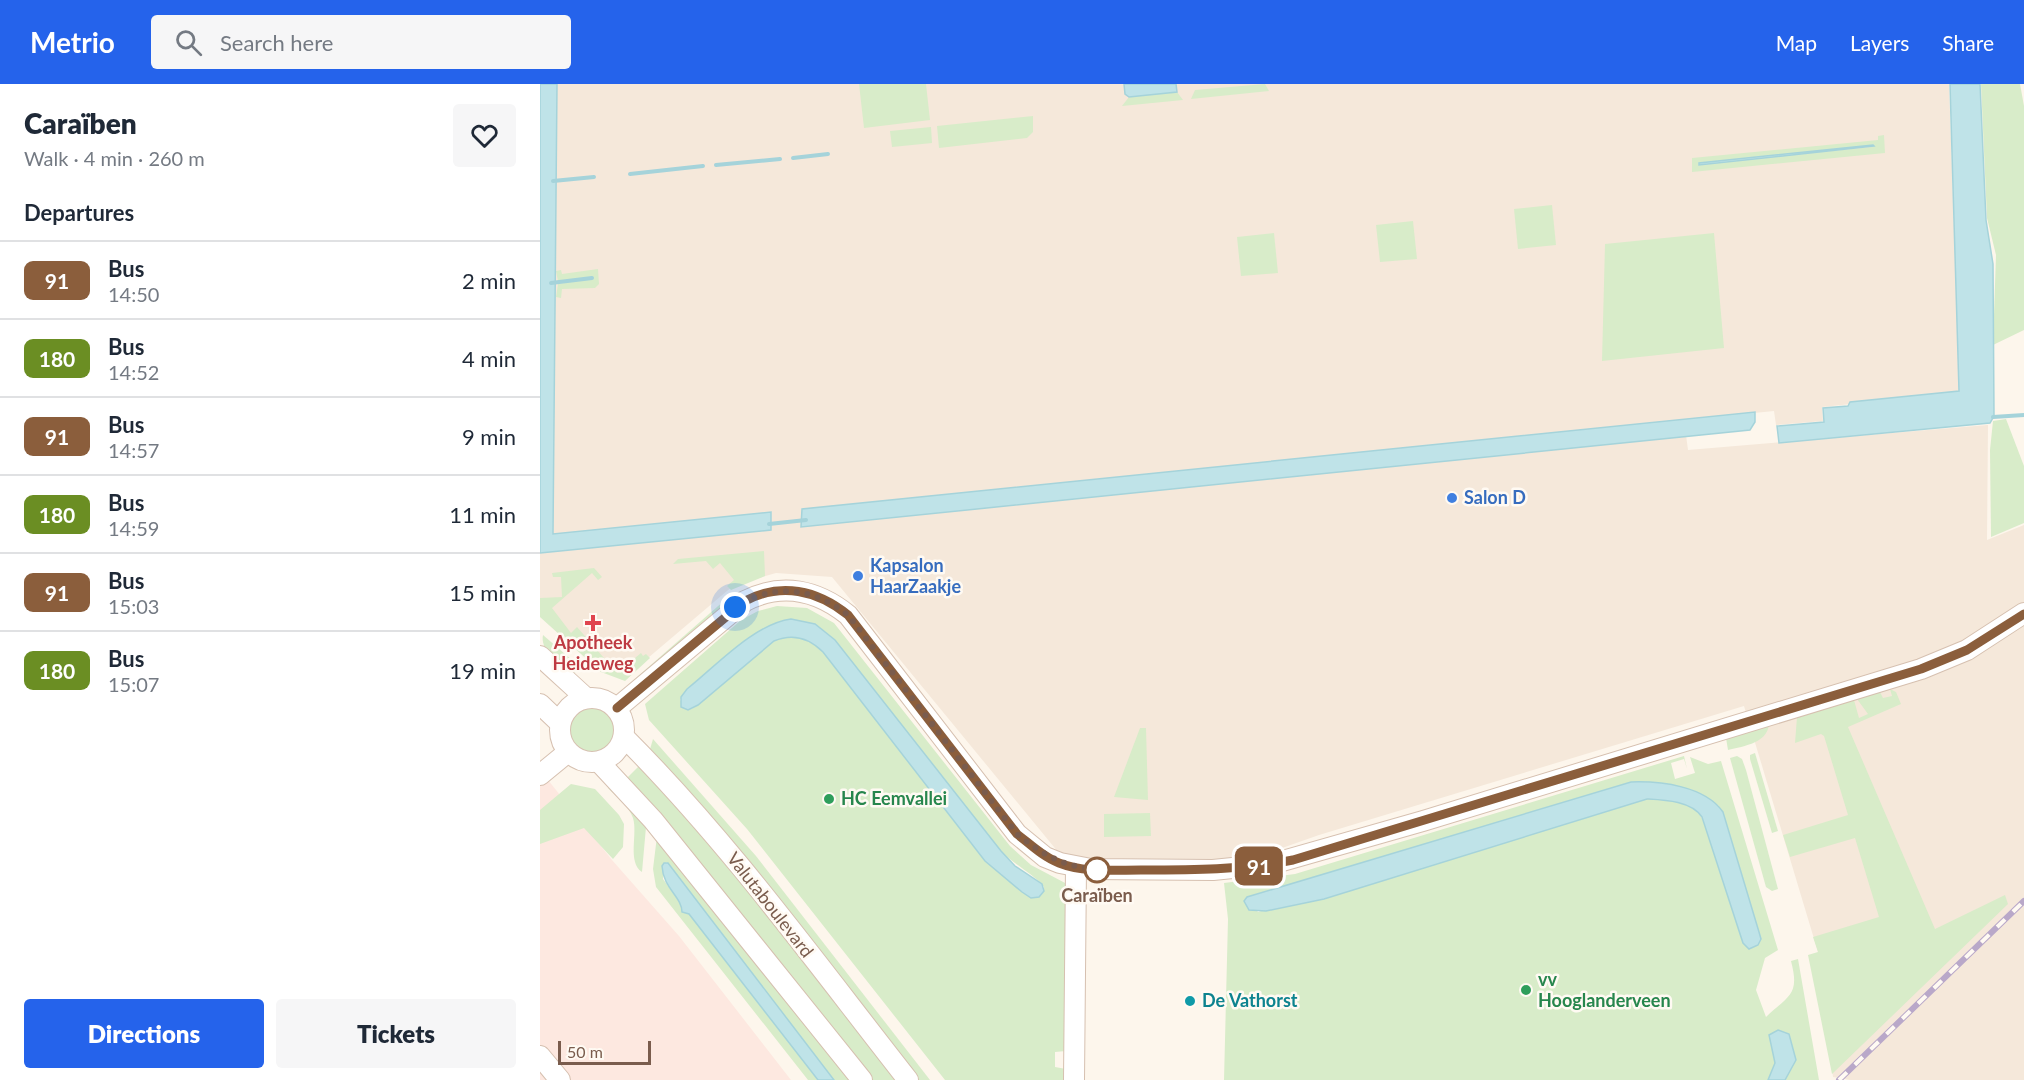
<!DOCTYPE html>
<meta charset="utf-8">
<style>
body{margin:0;font-family:Lato,sans-serif;background:#f6f6f7;color:#1f2937;height:100vh;display:flex;flex-direction:column;font-size:22px;white-space:nowrap}
*{box-sizing:border-box;margin:0}
p{font-size:20px;color:#747a83}
.icon{flex:none;width:33px;height:33px;fill:none;stroke:currentColor;stroke-width:2;stroke-linecap:round;stroke-linejoin:round}
.map{position:relative;flex:1;overflow:hidden}
.panel{display:flex;flex-direction:column;background:#fff;width:540px}
.panel>*{flex:none}
.badge{padding:0 12px;border-radius:9px;font-size:21px;line-height:39px}
.scale{position:absolute;left:18px;bottom:15px;width:93px;box-sizing:border-box;padding-left:6px;border:3px solid #7a5c4d;border-top:0;font-size:16px;line-height:21px;white-space:nowrap;color:#7a5c4d;-webkit-text-stroke:4px #fffaf3;paint-order:stroke}
.you{position:absolute;width:30px;height:30px;margin:-15px;border:4px solid #fff;border-radius:50%;background:#1a73e8;box-shadow:0 0 0 9px #1a73e833}
.map>.badge{position:absolute;translate:-50% -50%;box-shadow:0 0 0 3px #fff}
h2{padding:0 24px;font-size:22px;line-height:54px}
.round{display:grid;place-items:center;flex:none;width:63px;height:63px;border-radius:6px;background:#f6f6f7}
.summary{display:flex;align-items:center;justify-content:space-between;height:102px;padding:0 24px}
h1{font-size:28px;font-weight:800;line-height:45px}
.button{display:flex;gap:12px;margin-top:auto;padding:12px 24px}
.button a{flex:1;height:69px;border-radius:6px;background:#2563eb;color:#fff;font-size:24px;font-weight:800;line-height:69px;text-align:center}
.button a+a{background:#f6f6f7;color:#1f2937}
ul{padding:0;list-style:none}
li{display:flex;align-items:center;gap:18px;height:78px;padding:0 24px;border-top:2px solid #e0e1e3}
li div{flex:1}
li b{display:block;font-size:22px}
li em{font-style:normal}
li .badge{min-width:66px;font-weight:700;text-align:center}
header{display:flex;align-items:center;gap:36px;box-sizing:border-box;height:84px;padding:0 30px;background:#2563eb;color:#fff}
header strong{font-size:28px}
nav{display:flex;gap:33px;margin-inline-start:auto;font-size:21px}
.search{width:420px;height:54px;background:#f6f6f7;display:flex;align-items:center;gap:15px;box-sizing:border-box;padding:0 21px;border-radius:6px;color:#747a83;font-size:22px}
main{display:flex;flex:1;min-height:0}
.map>svg:first-child{display:block}
.residential{fill:#f5e8da}
.commercial{fill:#fde8e0}
.green{fill:#d8ecc9;fill-rule:evenodd}
.water{fill:#bfe3e8;stroke:#a5d3da;stroke-width:1.5}
.lines{fill:none;stroke-linecap:round;stroke-linejoin:round}
.stream{stroke:#a5d3da;stroke-width:4}
.secondary-casing{stroke:#d6c0b0;stroke-width:22}
.secondary{stroke:#fff;stroke-width:20}
.rail-casing{stroke:#b9a8c9;stroke-width:6}
.rail{stroke:#fffaf3;stroke-width:4;stroke-dasharray:11;stroke-linecap:butt}
.line-casing{stroke:#fff;stroke-width:14}
.line{stroke:#8b5e3c;stroke-width:9}
.walk{stroke:#7a5c4d;stroke-width:6;stroke-dasharray:0 10.8}
.shop-dot{fill:#3f7fe0;stroke:#fffaf3;stroke-width:2}
.health-dot{fill:#e0444e;stroke:#fffaf3;stroke-width:2}
.leisure-dot{fill:#2e9e5b;stroke:#fffaf3;stroke-width:2}
.stop-dot{fill:#fff;stroke:#8b5e3c;stroke-width:3}
.culture-dot{fill:#0f9aa8;stroke:#fffaf3;stroke-width:2}
.labels{text-anchor:middle;stroke-width:5;stroke-linejoin:round;paint-order:stroke}
.shop-label{font-size:18px;font-weight:bold;fill:#366cbe;stroke:#fffaf3;text-anchor:start}
.health-label{font-size:18px;font-weight:bold;fill:#be3a42;stroke:#fffaf3}
.leisure-label{font-size:18px;font-weight:bold;fill:#27864d;stroke:#fffaf3;text-anchor:start}
.stop-label{font-size:18px;font-weight:bold;fill:#7a5c4d;stroke:#fffaf3}
.street-label{font-size:18px;fill:#7a5c4d;stroke:#fffaf3}
.culture-label{font-size:18px;font-weight:bold;fill:#0d838f;stroke:#fffaf3;text-anchor:start}
</style>
<header>
<strong>Metrio</strong>
<div class="search"><svg class="icon" aria-label="search" viewBox="0 0 24 24"><circle cx="10" cy="10" r="6"/><path d="M15 15l6 6"/></svg>Search here</div>
<nav><a>Map</a><a>Layers</a><a>Share</a></nav>
</header>
<main>
<section class="panel">
<div class="summary"><div><h1>Caraïben</h1><p>Walk · 4 min · 260 m</p></div><a class="round"><svg class="icon" aria-label="heart" viewBox="0 0 24 24"><path d="M12 20l-8-8c-3-5 5-10 8-4 3-6 11-1 8 4z"/></svg></a></div>
<h2>Departures</h2>
<ul>
<li><span class="badge" style="background:#8b5e3c;color:#fff">91</span><div><b>Bus</b><p>14:50</p></div><em>2 min</em></li>
<li><span class="badge" style="background:#6b8e23;color:#fff">180</span><div><b>Bus</b><p>14:52</p></div><em>4 min</em></li>
<li><span class="badge" style="background:#8b5e3c;color:#fff">91</span><div><b>Bus</b><p>14:57</p></div><em>9 min</em></li>
<li><span class="badge" style="background:#6b8e23;color:#fff">180</span><div><b>Bus</b><p>14:59</p></div><em>11 min</em></li>
<li><span class="badge" style="background:#8b5e3c;color:#fff">91</span><div><b>Bus</b><p>15:03</p></div><em>15 min</em></li>
<li><span class="badge" style="background:#6b8e23;color:#fff">180</span><div><b>Bus</b><p>15:07</p></div><em>19 min</em></li>
</ul>
<div class="button"><a>Directions</a><a>Tickets</a></div>
</section>
<div class="map">
<svg width="1484" height="996" viewBox="0 0 1484 996">
<rect width="100%" height="100%" fill="#fdf6ec"/>
<path class="residential" d="M 0,0 L 1409,0 L 1420,309 L 1282,323 L 1283,337 L 1236,341 L 1234,327 L 1144,336 L 1148,366 L 1448,341 L 1447,456 L 1484,441 L 1484,996 L 1310,996 L 1293,993 L 1278,868 L 1204,622 L 779,751 L 708,776 L 523,774 L 292,493 L 236,489 L 194,501 L 82,596 L 0,527 Z"/>
<path class="commercial" d="M 0,686 L 72,776 L 139,852 L 251,996 L 0,996 Z"/>
<g class="green">
<path d="M 319,0 L 386,0 L 390,36 L 324,44 Z"/>
<path d="M 725,0 L 729,7 L 651,15 L 655,6 Z"/>
<path d="M 1441,0 L 1480,0 L 1484,22 L 1484,246 L 1453,261 L 1456,171 L 1447,134 Z"/>
<path d="M 637,8 L 643,16 L 582,22 L 589,13 Z"/>
<path d="M 493,32 L 493,48 L 487,54 L 399,64 L 397,42 Z"/>
<path d="M 391,43 L 392,59 L 352,63 L 350,47 Z"/>
<path d="M 1344,51 L 1345,69 L 1152,88 L 1152,74 L 1338,56 L 1338,52 ZM 1333,61 L 1332,63 L 1159,80 L 1160,79 Z"/>
<path d="M 1012,121 L 1016,161 L 978,165 L 974,125 Z"/>
<path d="M 873,137 L 877,175 L 840,178 L 836,141 Z"/>
<path d="M 734,149 L 738,189 L 701,192 L 697,153 Z"/>
<path d="M 1174,149 L 1184,264 L 1062,277 L 1065,160 Z"/>
<path d="M 58,185 L 59,200 L 55,204 L 22,205 L 21,214 L 16,213 L 18,200 L 53,194 L 18,197 L 16,187 L 21,186 L 22,190 Z"/>
<path d="M 1466,335 L 1484,382 L 1484,439 L 1451,453 L 1450,366 L 1453,337 Z"/>
<path d="M 224,467 L 225,492 L 191,506 L 187,502 L 194,496 L 180,479 L 173,485 L 166,477 L 133,480 L 138,475 Z"/>
<path d="M 54,484 L 62,493 L 58,496 L 52,489 L 12,524 L 31,549 L 37,543 L 77,589 L 101,569 L 103,572 L 106,570 L 110,574 L 85,597 L 61,588 L 0,533 L 0,514 L 22,513 L 21,493 L 13,493 L 12,489 Z"/>
<path d="M 185,516 L 185,523 L 92,604 L 88,601 Z"/>
<path d="M 237,522 L 267,524 L 294,539 L 470,762 L 491,781 L 527,800 L 526,967 L 515,968 L 515,983 L 526,985 L 525,996 L 405,996 L 207,745 L 109,636 L 105,620 L 201,536 L 218,527 ZM 251,535 L 275,540 L 295,556 L 461,767 C 473,780 494,790 504,803 L 502,810 L 482,808 L 445,777 L 283,568 C 269,554 253,549 234,557 L 158,621 L 151,625 L 140,616 L 147,605 Z"/>
<path d="M 3,551 L 41,584 L 42,586 L 26,591 C 16,581 0,564 3,551 Z"/>
<path d="M 1350,605 L 1356,608 L 1361,620 L 1308,643 L 1395,845 L 1465,811 L 1468,820 L 1292,990 L 1268,871 L 1278,868 L 1273,853 L 1339,833 L 1315,754 L 1250,773 L 1243,751 L 1308,731 L 1284,652 L 1281,650 L 1255,659 L 1257,633 L 1314,616 L 1319,634 L 1328,630 L 1317,615 L 1340,608 L 1343,614 L 1352,612 Z"/>
<circle cx="52" cy="646" r="26"/>
<path d="M 1229,637 C 1230,659 1204,662 1188,666 L 1186,654 Z"/>
<path d="M 600,644 L 606,644 L 608,716 L 574,713 Z"/>
<path d="M 113,655 L 216,772 L 390,996 L 372,996 L 108,672 Z"/>
<path d="M 1215,669 L 1238,747 L 1232,749 L 1210,675 L 1210,671 Z"/>
<path d="M 1144,672 L 1147,685 L 1144,675 L 1131,679 L 1135,695 L 1155,689 L 1150,673 L 1168,680 L 1181,677 L 1238,866 L 1225,874 L 1216,906 L 1226,933 C 1249,911 1260,911 1251,877 L 1258,875 L 1279,996 L 684,996 L 688,835 L 684,799 L 755,790 ZM 1091,698 L 1117,701 L 718,828 L 707,813 ZM 1178,721 L 1218,861 L 1209,865 L 1166,741 L 1158,728 Z"/>
<path d="M 1197,672 L 1202,675 L 1206,686 L 1238,805 L 1232,807 L 1226,803 L 1190,674 Z"/>
<path d="M 104,677 L 364,996 L 326,996 L 83,698 Z"/>
<path d="M 31,700 L 55,705 L 79,731 L 84,740 L 83,763 L 73,775 L 44,744 L 0,760 L 0,726 Z"/>
<path d="M 77,702 L 106,743 L 102,788 C 87,778 98,750 93,734 C 89,722 77,713 68,704 Z"/>
<path d="M 610,729 L 611,752 L 564,753 L 564,730 Z"/>
<path d="M 117,752 L 316,996 L 294,996 L 126,778 L 123,795 L 141,820 L 141,826 L 149,829 L 278,996 L 268,996 L 116,803 L 113,785 Z"/>
</g>
<g class="water">
<path d="M 0,0 L 17,0 L 13,450 L 231,428 L 231,446 L 0,469 Z"/>
<path d="M 584,0 L 636,0 L 637,8 L 589,13 L 585,10 Z"/>
<path d="M 1410,0 L 1440,0 L 1446,136 L 1453,180 L 1454,332 L 1450,339 L 1239,359 L 1237,342 L 1284,338 L 1283,324 L 1308,322 L 1310,318 L 1419,307 Z"/>
<path d="M 1334,62 L 1159,81 L 1159,79 L 1333,61 Z"/>
<path d="M 1215,328 L 1215,338 L 1210,346 L 261,443 L 262,425 Z"/>
<path d="M 251,535 L 275,540 L 295,556 L 461,767 L 475,782 L 502,800 L 504,807 L 499,813 L 491,814 L 482,808 L 445,777 L 283,568 C 269,554 253,549 234,557 L 158,621 L 148,626 L 141,623 L 141,613 L 147,605 C 176,582 214,540 251,535 Z"/>
<path d="M 1091,698 C 1121,697 1165,702 1183,728 L 1219,848 L 1221,855 L 1218,861 L 1209,865 L 1203,859 L 1162,733 C 1151,717 1125,716 1107,715 L 784,815 L 726,827 L 709,826 L 704,817 L 707,813 Z"/>
<path d="M 124,779 L 128,779 L 294,996 L 278,996 L 149,830 L 142,828 C 142,813 123,804 122,782 Z"/>
<path d="M 1238,946 L 1249,950 L 1256,976 L 1245,996 L 1228,996 L 1235,979 L 1229,951 Z"/>
</g>
<g class="lines">
<g class="stream">
<path d="M 253,74 L 288,70"/>
<path d="M 176,81 L 240,75"/>
<path d="M 90,90 L 163,82"/>
<path d="M 13,97 L 54,93"/>
<path d="M 11,199 L 52,194"/>
<path d="M 1453,333 L 1484,331"/>
<path d="M 229,440 L 266,436"/>
</g>
<defs>
<g id="secondary">
<path d="M 0,572 L 46,614"/>
<circle cx="52" cy="646" r="32"/>
<path d="M 0,620 L 20,639"/>
<path d="M 77,624 L 205,517 C 242,498 277,506 308,531 L 477,750 L 505,773 L 520,779 L 551,785 L 673,786 L 732,780 L 883,737 L 1381,585 L 1427,566 L 1484,529"/>
<path d="M 84,653 C 189,758 276,879 368,996"/>
<path d="M 59,678 L 113,736 L 322,996"/>
<path d="M 0,691 L 28,668"/>
<path d="M 0,972 L 20,996"/>
<path d="M 534,996 L 536,784"/>
</g>
</defs>
<use href="#secondary" class="secondary-casing"/>
<use href="#secondary" class="secondary"/>
<defs>
<path id="rail" d="M 1299,996 L 1484,817"/>
</defs>
<use href="#rail" class="rail-casing"/>
<use href="#rail" class="rail"/>
</g>
<g class="lines">
<defs>
<path id="line" d="M 77,624 L 205,517 C 241,498 277,506 308,531 L 477,750 C 490,760 503,773 519,779 C 544,789 574,786 601,786 C 652,786 702,786 753,776 L 1381,585 L 1427,566 L 1484,530"/>
</defs>
<use href="#line" class="line-casing"/>
<use href="#line" class="line"/>
<path class="walk" d="M 195,523 C 234,499 272,503 308,531 L 477,750 C 506,773 521,781 557,786"/>
</g>
<g class="shop-dot">
<circle cx="912" cy="414" r="6"/>
<circle cx="318" cy="492" r="6"/>
</g>
<path class="health-dot" d="M50 530h6v6h6v6h-6v6h-6v-6h-6v-6h6z"/>
<g class="leisure-dot">
<circle cx="289" cy="715" r="6"/>
<circle cx="986" cy="906" r="6"/>
</g>
<circle class="stop-dot" cx="557" cy="786" r="12"/>
<circle class="culture-dot" cx="650" cy="917" r="6"/>
<g class="labels">
<g class="shop-label">
<text x="924" y="420">Salon D</text>
<text x="330" y="488">Kapsalon<tspan x="330" dy="21">HaarZaakje</tspan></text>
</g>
<g class="health-label">
<text x="53" y="565">Apotheek<tspan x="53" dy="21">Heideweg</tspan></text>
</g>
<g class="leisure-label">
<text x="301" y="721">HC Eemvallei</text>
<text x="998" y="902">vv<tspan x="998" dy="21">Hooglanderveen</tspan></text>
</g>
<g class="stop-label">
<text x="557" y="818">Caraïben</text>
</g>
<g class="street-label">
<text transform="translate(230 821) rotate(52)" y="6">Valutaboulevard</text>
</g>
<g class="culture-label">
<text x="662" y="923">De Vathorst</text>
</g>
</g>
</svg>
<div class="scale">50 m</div>
<div class="you" style="left:195px;top:523px"></div>
<b class="badge" style="left:719px;top:782px;background:#8b5e3c;color:#fff">91</b>
</div>
</main>
